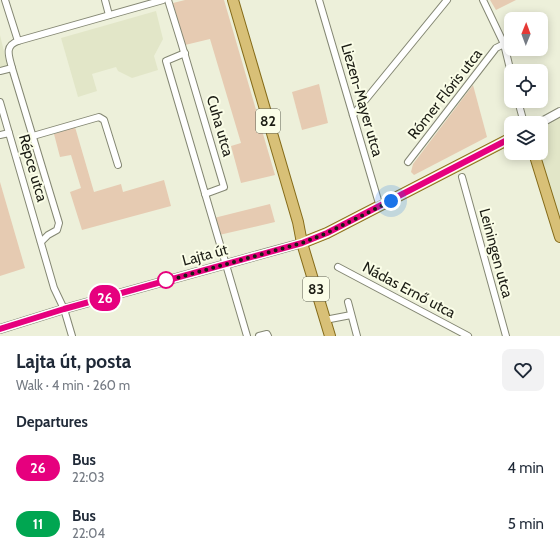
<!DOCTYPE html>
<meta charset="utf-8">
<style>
body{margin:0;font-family:Cabin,sans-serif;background:#f2f2f3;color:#1f2937;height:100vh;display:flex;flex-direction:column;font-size:15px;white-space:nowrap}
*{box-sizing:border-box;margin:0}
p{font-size:13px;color:#747a83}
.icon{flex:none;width:22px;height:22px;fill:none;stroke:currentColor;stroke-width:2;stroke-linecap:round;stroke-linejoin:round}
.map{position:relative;height:336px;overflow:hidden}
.sheet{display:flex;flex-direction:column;background:#fff;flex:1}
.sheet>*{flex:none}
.badge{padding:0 8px;border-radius:13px;font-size:14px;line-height:26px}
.needle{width:26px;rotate:1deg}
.controls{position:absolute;left:504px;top:12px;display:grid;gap:8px}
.controls a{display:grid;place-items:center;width:44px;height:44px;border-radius:8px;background:#fff;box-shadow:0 2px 10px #0003;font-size:20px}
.you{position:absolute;width:20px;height:20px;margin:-10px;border:3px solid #fff;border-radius:50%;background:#1a73e8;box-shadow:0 0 0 6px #1a73e833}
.map>.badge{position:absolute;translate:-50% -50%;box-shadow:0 0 0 2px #fff}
h2{padding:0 16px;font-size:15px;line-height:36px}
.round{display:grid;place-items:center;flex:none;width:42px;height:42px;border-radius:8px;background:#f2f2f3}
.headline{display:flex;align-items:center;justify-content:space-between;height:68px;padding:0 16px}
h1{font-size:19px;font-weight:800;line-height:30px}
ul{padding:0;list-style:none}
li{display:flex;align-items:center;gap:12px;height:56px;padding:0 16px}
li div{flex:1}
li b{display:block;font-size:15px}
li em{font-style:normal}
li .badge{min-width:44px;font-weight:700;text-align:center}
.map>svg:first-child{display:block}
.built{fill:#e2e6c8}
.green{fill:#e6cbb2}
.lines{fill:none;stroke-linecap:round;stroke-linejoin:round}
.minor-casing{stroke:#848773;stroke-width:8}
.tertiary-casing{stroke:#848773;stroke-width:10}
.primary-casing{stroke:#856b19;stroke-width:12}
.minor{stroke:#fff;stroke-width:6}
.tertiary{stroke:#fff;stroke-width:8}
.primary{stroke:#d8c077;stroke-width:10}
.line-casing{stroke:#fff;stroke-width:9}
.line{stroke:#e6007e;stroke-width:6}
.walk{stroke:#1b1c14;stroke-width:4;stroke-dasharray:0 7.2}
.stop-dot{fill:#fff;stroke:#e6007e;stroke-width:2}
.labels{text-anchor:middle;stroke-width:4;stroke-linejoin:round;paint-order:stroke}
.shield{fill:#fafde7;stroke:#5e6053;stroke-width:1}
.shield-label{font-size:14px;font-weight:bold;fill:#1b1c14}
.street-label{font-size:15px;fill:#1b1c14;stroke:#fafde7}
</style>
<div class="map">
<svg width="560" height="336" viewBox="0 0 560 336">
<rect width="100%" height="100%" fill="#edf0da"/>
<g class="built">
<path d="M 156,11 L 163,39 L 154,56 L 158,70 L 132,78 L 118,71 L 116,67 L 92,74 L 97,91 L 78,97 L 61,38 Z"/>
<path d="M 0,35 L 8,68 L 0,70 Z"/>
<path d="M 560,112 L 560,237 L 534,153 L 541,153 L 541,123 Z"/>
</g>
<g class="green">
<path d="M 185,0 L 224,0 L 275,175 L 241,183 L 231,146 L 241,143 L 210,39 L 185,45 L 173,3 Z"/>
<path d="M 490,0 L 516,0 L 496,10 Z"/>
<path d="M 319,84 L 328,123 L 302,130 L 292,92 Z"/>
<path d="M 473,85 L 487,137 L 414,175 L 411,172 L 413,164 Z"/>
<path d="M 75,127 L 94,192 L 121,184 L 123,192 L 164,180 L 171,206 L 82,230 L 70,192 L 81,188 L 71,155 L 60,157 L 54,134 Z"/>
<path d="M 0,182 L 25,268 L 0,276 Z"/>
<path d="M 270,204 L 275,222 L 219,235 L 214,218 Z"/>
</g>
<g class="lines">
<defs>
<g id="minor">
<path d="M 5,0 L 18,41"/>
<path d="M 105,0 L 109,15"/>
<path d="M 168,0 L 181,42 L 224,187 L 205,194"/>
<path d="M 319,0 L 380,207"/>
<path d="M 483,0 L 504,44 L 511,73"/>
<path d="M 185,53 L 166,61 L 247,336"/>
<path d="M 0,71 L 12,68"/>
<path d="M 518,101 L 524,123"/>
<path d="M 0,102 L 54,288 L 64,309 L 72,336"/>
<path d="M 353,115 L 447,0"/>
<path d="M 0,135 L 9,133"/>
<path d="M 33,136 L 99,117 L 104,120 L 118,165"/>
<path d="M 408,162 L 496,48 L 504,44"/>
<path d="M 462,177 L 506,336"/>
<path d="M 41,242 L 48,235 L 57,230 L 59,223 L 12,68 C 9,56 4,46 18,41 L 163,0"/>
<path d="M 338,267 L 468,336"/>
<path d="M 348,302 L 357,336"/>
<path d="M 325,320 L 351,315"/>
<path d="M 259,336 L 267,334 L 268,336"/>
</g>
<g id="tertiary">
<path d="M 540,123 L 560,112"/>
<path d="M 0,329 L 64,309 L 302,243"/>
</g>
<g id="primary">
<path d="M 233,0 L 298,222 L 302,243 L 330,336"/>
<path d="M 534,153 L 560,237"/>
<path d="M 302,243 L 327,233 L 511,138"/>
</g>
</defs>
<use href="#minor" class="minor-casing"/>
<use href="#tertiary" class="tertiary-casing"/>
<use href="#primary" class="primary-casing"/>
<use href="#minor" class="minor"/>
<use href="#tertiary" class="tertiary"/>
<use href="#primary" class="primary"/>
</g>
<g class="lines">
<defs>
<path id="line" d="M 0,329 L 64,309 L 302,243 L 327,233 L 511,138"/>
</defs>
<use href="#line" class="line-casing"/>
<use href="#line" class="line"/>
<path class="walk" d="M 166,280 L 162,282 L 302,243 L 327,233 L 391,201"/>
</g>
<circle class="stop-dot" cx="166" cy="280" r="8"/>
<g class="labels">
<g class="shield">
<rect x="256" y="109" width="24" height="24" rx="3"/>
<rect x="303" y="277" width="26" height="24" rx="3"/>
</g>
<g class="shield-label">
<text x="268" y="126">82</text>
<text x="316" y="294">83</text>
</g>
<g class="street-label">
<text transform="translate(445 94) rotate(-52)" y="5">Rómer Flóris utca</text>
<text transform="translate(362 100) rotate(74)" y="5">Liezen-Mayer utca</text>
<text transform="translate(220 126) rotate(74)" y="5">Cuha utca</text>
<text transform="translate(33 168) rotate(74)" y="5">Répce utca</text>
<text transform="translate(496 253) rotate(75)" y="5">Leiningen utca</text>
<text transform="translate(205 255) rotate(-15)" y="5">Lajta út</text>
<text transform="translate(409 290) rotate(28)" y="5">Nádas Ernő utca</text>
</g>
</g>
</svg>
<div class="controls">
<a><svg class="needle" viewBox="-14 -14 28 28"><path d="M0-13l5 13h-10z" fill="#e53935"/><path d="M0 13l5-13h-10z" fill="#747a83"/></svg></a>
<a><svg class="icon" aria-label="locate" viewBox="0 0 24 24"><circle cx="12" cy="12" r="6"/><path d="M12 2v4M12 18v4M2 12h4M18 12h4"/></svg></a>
<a><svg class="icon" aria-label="layers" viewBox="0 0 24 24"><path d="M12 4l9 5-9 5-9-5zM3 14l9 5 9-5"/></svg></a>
</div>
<div class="you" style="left:391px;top:201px"></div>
<b class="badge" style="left:105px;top:298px;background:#e6007e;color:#fff">26</b>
</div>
<section class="sheet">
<div class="headline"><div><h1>Lajta út, posta</h1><p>Walk · 4 min · 260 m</p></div><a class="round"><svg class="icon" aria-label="heart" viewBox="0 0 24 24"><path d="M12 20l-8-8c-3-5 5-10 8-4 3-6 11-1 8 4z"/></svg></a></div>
<h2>Departures</h2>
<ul>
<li><span class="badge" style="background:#e6007e;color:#fff">26</span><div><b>Bus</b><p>22:03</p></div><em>4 min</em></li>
<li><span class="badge" style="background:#00a651;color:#fff">11</span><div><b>Bus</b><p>22:04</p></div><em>5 min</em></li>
</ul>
</section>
